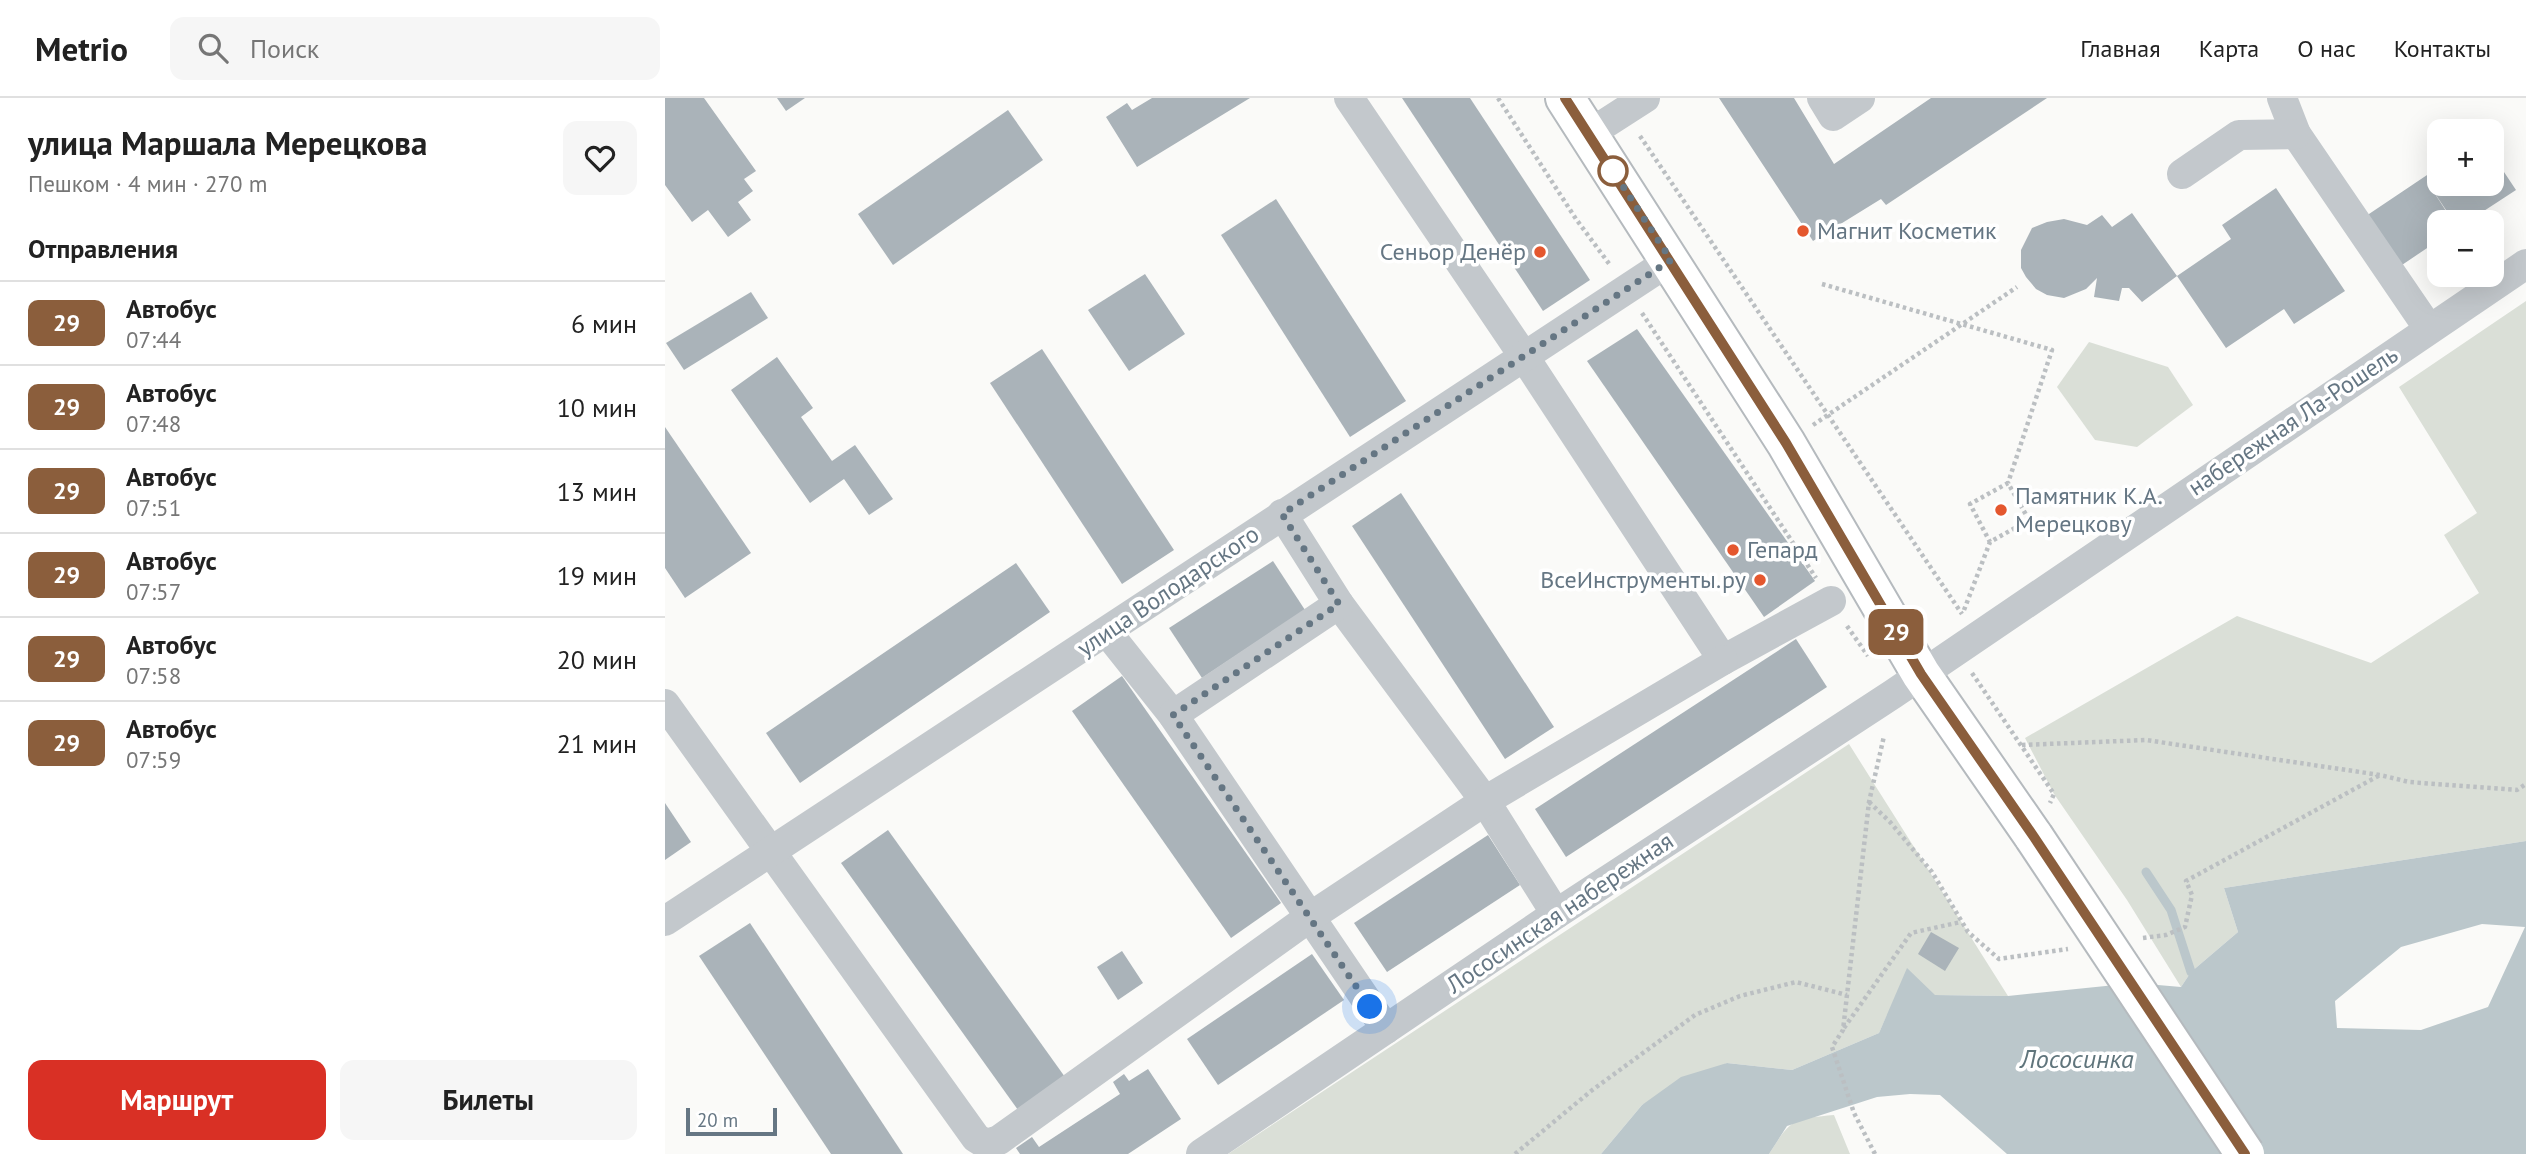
<!DOCTYPE html>
<html lang="ru">
<meta charset="utf-8">
<style>
body{margin:0;font-family:"PT Sans",sans-serif;background:#f6f6f6;color:#222;height:100vh;display:flex;flex-direction:column;font-size:26px;white-space:nowrap}
*{box-sizing:border-box;margin:0}
p{font-size:23px;color:#767676}
.icon{flex:none;width:38px;height:38px;fill:none;stroke:currentColor;stroke-width:2;stroke-linecap:round;stroke-linejoin:round}
.map{position:relative;flex:1;overflow:hidden}
.panel{display:flex;flex-direction:column;background:#fff;width:665px}
.panel>*{flex:none}
.badge{padding:0 14px;border-radius:10px;font-size:24px;line-height:46px}
.controls{position:absolute;left:1762px;top:21px;display:grid;gap:14px}
.controls a{display:grid;place-items:center;width:77px;height:77px;border-radius:14px;background:#fff;box-shadow:0 7px 28px #0002;font-size:35px}
.scale{position:absolute;left:21px;bottom:18px;width:91px;box-sizing:border-box;padding-left:7px;border:4px solid #657683;border-top:0;font-size:19px;line-height:24px;white-space:nowrap;color:#657683;-webkit-text-stroke:5px #fff;paint-order:stroke}
.you{position:absolute;width:35px;height:35px;margin:-18px;border:5px solid #fff;border-radius:50%;background:#1a73e8;box-shadow:0 0 0 10px #1a73e833}
.map>.badge{position:absolute;translate:-50% -50%;box-shadow:0 0 0 4px #fff}
h2{padding:0 28px;font-size:26px;line-height:63px}
.round{display:grid;place-items:center;flex:none;width:74px;height:74px;border-radius:14px;background:#f6f6f6}
.summary{display:flex;align-items:center;justify-content:space-between;height:119px;padding:0 28px}
h1{font-size:33px;font-weight:700;line-height:52px}
.button{display:flex;gap:14px;margin-top:auto;padding:14px 28px}
.button a{flex:1;height:80px;border-radius:14px;background:#d93025;color:#fff;font-size:28px;font-weight:700;line-height:80px;text-align:center}
.button a+a{background:#f6f6f6;color:#222}
ul{padding:0;list-style:none}
li{display:flex;align-items:center;gap:21px;height:84px;padding:0 28px;border-top:2px solid #e0e0e0}
li div{flex:1}
li b{display:block;font-size:26px}
li em{font-style:normal}
li .badge{min-width:77px;font-weight:700;text-align:center}
header{display:flex;align-items:center;gap:42px;box-sizing:border-box;height:98px;padding:0 35px;background:#fff;border-bottom:2px solid #e0e0e0}
header strong{font-size:33px}
nav{display:flex;gap:38px;margin-inline-start:auto;font-size:24px}
.search{width:490px;height:63px;background:#f6f6f6;display:flex;align-items:center;gap:18px;box-sizing:border-box;padding:0 24px;border-radius:14px;color:#767676;font-size:26px}
main{display:flex;flex:1;min-height:0}
.map>svg:first-child{display:block}
.green{fill:#dadfd7}
.water{fill:#bbc7cb;fill-rule:evenodd}
.lines{fill:none;stroke-linecap:round;stroke-linejoin:round}
.stream{stroke:#bbc7cb;stroke-width:9}
.building{fill:#aab3b9}
.major-casing{stroke:#b5babe;stroke-width:42}
.path{stroke:#bbbfc2;stroke-width:4.5;stroke-dasharray:3.5 3.5;stroke-linecap:butt}
.minor{stroke:#c3c8cc;stroke-width:30}
.major{stroke:#fff;stroke-width:38}
.major-bridge-casing{stroke:#b5babe;stroke-width:42;stroke-linecap:butt}
.major-bridge{stroke:#fff;stroke-width:38}
.line-casing{stroke:#fff;stroke-width:16}
.line{stroke:#8b5e3c;stroke-width:10}
.walk{stroke:#657683;stroke-width:7;stroke-dasharray:0 12.6}
.stop-dot{fill:#fff;stroke:#8b5e3c;stroke-width:3.5}
.poi-dot{fill:#e4572e;stroke:#fff;stroke-width:2.5}
.labels{text-anchor:middle;stroke-width:7;stroke-linejoin:round;paint-order:stroke}
.poi-label{font-size:24px;fill:#657683;stroke:#fff;text-anchor:start}
.street-label{font-size:24px;fill:#657683;stroke:#fff}
.water-label{font-size:26px;font-style:italic;fill:#60757c;stroke:#fff}
</style>
<header>
<strong>Metrio</strong>
<div class="search"><svg class="icon" aria-label="search" viewBox="0 0 24 24"><circle cx="10" cy="10" r="6"/><path d="M15 15l6 6"/></svg>Поиск</div>
<nav><a>Главная</a><a>Карта</a><a>О нас</a><a>Контакты</a></nav>
</header>
<main>
<section class="panel">
<div class="summary"><div><h1>улица Маршала Мерецкова</h1><p>Пешком · 4 мин · 270 m</p></div><a class="round"><svg class="icon" aria-label="heart" viewBox="0 0 24 24"><path d="M12 20l-8-8c-3-5 5-10 8-4 3-6 11-1 8 4z"/></svg></a></div>
<h2>Отправления</h2>
<ul>
<li><span class="badge" style="background:#8b5e3c;color:#fff">29</span><div><b>Автобус</b><p>07:44</p></div><em>6 мин</em></li>
<li><span class="badge" style="background:#8b5e3c;color:#fff">29</span><div><b>Автобус</b><p>07:48</p></div><em>10 мин</em></li>
<li><span class="badge" style="background:#8b5e3c;color:#fff">29</span><div><b>Автобус</b><p>07:51</p></div><em>13 мин</em></li>
<li><span class="badge" style="background:#8b5e3c;color:#fff">29</span><div><b>Автобус</b><p>07:57</p></div><em>19 мин</em></li>
<li><span class="badge" style="background:#8b5e3c;color:#fff">29</span><div><b>Автобус</b><p>07:58</p></div><em>20 мин</em></li>
<li><span class="badge" style="background:#8b5e3c;color:#fff">29</span><div><b>Автобус</b><p>07:59</p></div><em>21 мин</em></li>
</ul>
<div class="button"><a>Маршрут</a><a>Билеты</a></div>
</section>
<div class="map">
<svg width="1861" height="1056" viewBox="0 0 1861 1056">
<rect width="100%" height="100%" fill="#fafaf8"/>
<g class="green">
<path d="M 1861,203 L 1861,743 L 1559,790 L 1573,834 L 1526,874 L 1516,889 L 1462,802 L 1389,696 L 1360,640 L 1572,518 L 1706,565 L 1814,495 L 1779,437 L 1812,415 L 1734,289 Z"/>
<path d="M 1424,244 L 1503,269 L 1528,307 L 1472,349 L 1430,342 L 1392,289 Z"/>
<path d="M 1184,646 L 1343,898 L 1270,897 L 1222,917 L 1214,935 L 1127,972 L 1062,965 L 977,1007 L 936,1056 L 563,1056 Z"/>
<path d="M 1169,1017 L 1185,1056 L 1104,1056 C 1126,1021 1127,1021 1169,1017 Z"/>
</g>
<path class="water" d="M 1861,743 L 1861,1056 L 1342,1056 L 1275,997 L 1245,996 L 1212,999 L 1122,1028 L 1104,1056 L 936,1056 L 977,1007 L 1016,979 L 1062,965 L 1127,972 L 1214,935 L 1242,870 L 1270,897 L 1343,898 L 1470,885 L 1516,889 L 1526,874 L 1573,834 L 1559,790 ZM 1817,826 L 1860,829 L 1823,909 L 1756,932 L 1672,930 L 1670,903 L 1736,849 Z"/>
<g class="lines">
<path class="stream" d="M 1481,774 L 1506,812 L 1526,874"/>
</g>
<g class="building">
<path d="M 0,0 L 39,0 L 91,73 L 79,81 L 88,93 L 73,104 L 86,122 L 63,139 L 43,112 L 27,124 L 0,87 Z"/>
<path d="M 112,0 L 140,0 L 121,13 Z"/>
<path d="M 487,0 L 585,0 L 472,69 L 441,19 L 462,5 L 467,12 Z"/>
<path d="M 737,0 L 805,0 L 925,182 L 878,213 Z"/>
<path d="M 1054,0 L 1129,0 L 1169,66 L 1266,0 L 1382,0 L 1221,107 L 1216,101 L 1148,143 Z"/>
<path d="M 343,12 L 378,62 L 228,167 L 193,116 Z"/>
<path d="M 1827,56 L 1851,92 L 1802,124 L 1789,124 L 1763,85 L 1788,124 L 1774,124 L 1774,142 L 1734,169 L 1701,118 L 1774,69 L 1774,86 L 1827,86 Z"/>
<path d="M 1611,90 L 1680,193 L 1629,226 L 1619,211 L 1561,250 L 1512,178 L 1566,141 L 1557,127 Z"/>
<path d="M 611,101 L 741,303 L 685,339 L 556,137 Z"/>
<path d="M 1467,115 L 1512,178 L 1477,204 L 1464,190 L 1457,190 L 1454,203 L 1429,199 L 1432,180 L 1421,191 L 1399,200 L 1382,197 L 1371,191 L 1361,179 L 1356,170 L 1356,152 L 1367,130 L 1382,124 L 1399,121 L 1422,127 L 1437,117 L 1447,129 Z"/>
<path d="M 480,176 L 520,236 L 464,273 L 423,212 Z"/>
<path d="M 86,194 L 103,220 L 19,272 L 1,245 Z"/>
<path d="M 972,231 L 1150,483 L 1099,519 L 922,263 Z"/>
<path d="M 377,251 L 509,452 L 457,486 L 325,285 Z"/>
<path d="M 112,259 L 148,310 L 136,319 L 167,363 L 190,347 L 228,401 L 204,417 L 179,381 L 145,405 L 66,292 Z"/>
<path d="M 0,329 L 86,455 L 20,500 L 0,470 Z"/>
<path d="M 736,395 L 889,629 L 840,661 L 687,428 Z"/>
<path d="M 608,463 L 640,512 L 537,580 L 504,530 Z"/>
<path d="M 351,465 L 385,514 L 135,685 L 101,635 Z"/>
<path d="M 1131,541 L 1162,589 L 901,759 L 870,711 Z"/>
<path d="M 457,578 L 616,805 L 566,840 L 407,613 Z"/>
<path d="M 0,705 L 26,744 L 0,762 Z"/>
<path d="M 223,732 L 400,979 L 353,1012 L 176,765 Z"/>
<path d="M 823,737 L 855,787 L 722,874 L 689,825 Z"/>
<path d="M 85,825 L 238,1056 L 166,1056 L 34,858 Z"/>
<path d="M 1266,834 L 1294,850 L 1280,873 L 1253,856 Z"/>
<path d="M 457,853 L 478,885 L 453,902 L 432,869 Z"/>
<path d="M 647,856 L 679,902 L 553,987 L 522,941 Z"/>
<path d="M 483,971 L 516,1021 L 463,1056 L 355,1056 L 351,1050 L 367,1039 L 374,1049 L 455,996 L 448,984 L 459,976 L 464,983 Z"/>
</g>
<g class="lines">
<defs>
<path id="major" d="M 900,0 L 1121,345 L 1256,576 L 1369,739"/>
</defs>
<use href="#major" class="major-casing"/>
<g class="path">
<path d="M 833,0 L 911,121 L 945,167"/>
<path d="M 975,38 L 1297,516"/>
<path d="M 1157,186 L 1387,252 L 1343,385"/>
<path d="M 977,215 L 1151,480"/>
<path d="M 1148,327 L 1352,189"/>
<path d="M 1364,422 L 1343,385 L 1305,406 L 1325,444 L 1364,422 L 1423,428"/>
<path d="M 1299,512 L 1325,444"/>
<path d="M 1182,528 L 1203,558"/>
<path d="M 1307,575 L 1389,696 L 1385,705"/>
<path d="M 1357,647 L 1481,642 L 1715,677 L 1744,684 L 1852,692 L 1861,686"/>
<path d="M 1204,704 L 1225,724 L 1267,774 L 1303,834 L 1334,861 L 1403,851"/>
<path d="M 1478,840 L 1501,837 L 1520,829 L 1527,797 L 1521,783 L 1715,677"/>
<path d="M 1179,930 L 1246,835 L 1296,824"/>
<path d="M 850,1056 L 926,993 L 1030,917 L 1075,898 L 1131,884 L 1182,897"/>
<path d="M 1210,1056 L 1189,1015 L 1167,949 L 1178,932 L 1204,704 L 1219,638"/>
</g>
<g class="minor">
<path d="M 684,0 L 858,257 L 1058,562 L 1166,503"/>
<path d="M 1157,0 L 1168,18 L 1195,0"/>
<path d="M 1617,0 L 1631,36 L 1764,231"/>
<path d="M 924,36 L 980,0"/>
<path d="M 1517,76 L 1574,37 L 1631,36"/>
<path d="M 617,416 L 674,506 L 820,703 L 891,816"/>
<path d="M 442,534 L 508,617 L 721,931"/>
<path d="M 0,606 L 311,1040 L 321,1046 L 334,1042 L 645,819 L 820,703 L 1058,562"/>
<path d="M 508,617 L 674,506"/>
<path d="M 0,823 L 1006,162"/>
<path d="M 536,1056 L 891,816 L 1228,596 L 1861,166"/>
</g>
<use href="#major" class="major"/>
<defs>
<path id="major-bridge" d="M 1369,739 L 1580,1056"/>
</defs>
<use href="#major-bridge" class="major-bridge-casing"/>
<use href="#major-bridge" class="major-bridge"/>
</g>
<g class="lines">
<defs>
<path id="line" d="M 900,0 L 1121,345 L 1256,576 L 1369,739 L 1580,1056"/>
</defs>
<use href="#line" class="line-casing"/>
<use href="#line" class="line"/>
<path class="walk" d="M 705,909 L 508,617 L 674,506 L 617,416 L 1006,162 L 948,73"/>
</g>
<circle class="stop-dot" cx="948" cy="73" r="14"/>
<g class="poi-dot">
<circle cx="1138" cy="133" r="7"/>
<circle cx="875" cy="154" r="7"/>
<circle cx="1336" cy="412" r="7"/>
<circle cx="1068" cy="452" r="7"/>
<circle cx="1095" cy="482" r="7"/>
</g>
<g class="labels">
<g class="poi-label">
<text x="1152" y="141">Магнит Косметик</text>
<text x="861" y="162" text-anchor="end">Сеньор Денёр</text>
<text x="1350" y="406">Памятник К.А.<tspan x="1350" dy="28">Мерецкову</tspan></text>
<text x="1082" y="460">Гепард</text>
<text x="1081" y="490" text-anchor="end">ВсеИнструменты.ру</text>
</g>
<g class="street-label">
<text transform="translate(1628 323) rotate(-34)" y="8">набережная Ла-Рошель</text>
<text transform="translate(503 493) rotate(-34)" y="8">улица Володарского</text>
<text transform="translate(895 815) rotate(-34)" y="8">Лососинская набережная</text>
</g>
<g class="water-label">
<text x="1412" y="970">Лососинка</text>
</g>
</g>
</svg>
<div class="controls">
<a>+</a>
<a>−</a>
</div>
<div class="scale">20 m</div>
<div class="you" style="left:705px;top:909px"></div>
<b class="badge" style="left:1231px;top:534px;background:#8b5e3c;color:#fff">29</b>
</div>
</main>
